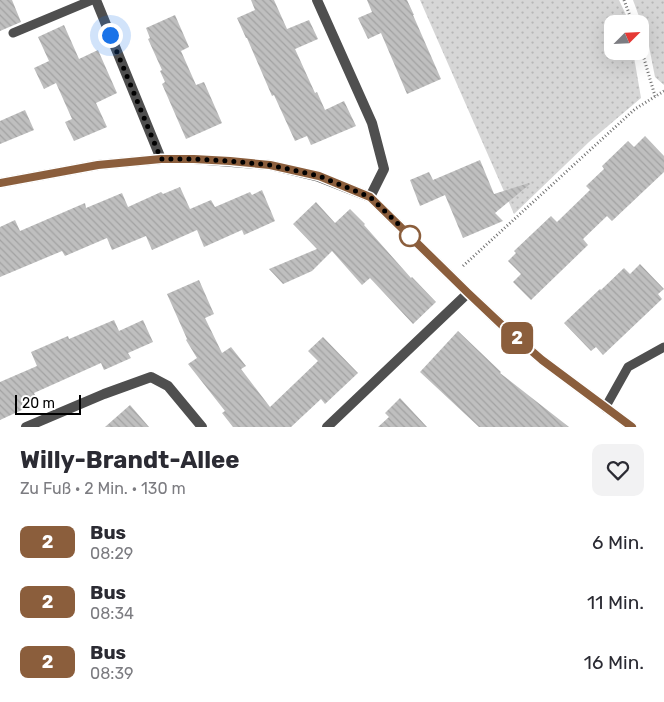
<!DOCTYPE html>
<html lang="de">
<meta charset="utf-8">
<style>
body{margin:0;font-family:Rubik,sans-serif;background:#f2f2f3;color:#2b2b33;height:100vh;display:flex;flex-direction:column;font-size:19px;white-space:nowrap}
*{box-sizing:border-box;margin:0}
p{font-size:16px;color:#7c7c81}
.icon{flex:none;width:28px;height:28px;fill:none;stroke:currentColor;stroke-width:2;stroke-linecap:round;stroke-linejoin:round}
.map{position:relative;height:427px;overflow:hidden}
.side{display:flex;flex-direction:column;background:#fff;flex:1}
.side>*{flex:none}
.badge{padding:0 10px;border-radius:8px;font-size:18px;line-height:32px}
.needle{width:32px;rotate:66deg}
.controls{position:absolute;left:604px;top:15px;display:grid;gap:10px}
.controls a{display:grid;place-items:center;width:45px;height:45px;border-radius:10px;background:#fff;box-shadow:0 5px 20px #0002;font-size:25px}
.scale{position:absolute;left:15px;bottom:12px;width:66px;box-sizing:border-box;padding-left:5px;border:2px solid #000;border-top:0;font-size:14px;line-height:18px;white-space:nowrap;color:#000;-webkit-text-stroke:4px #fff;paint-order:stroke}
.you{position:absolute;width:25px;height:25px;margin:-12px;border:4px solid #fff;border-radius:50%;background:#1a73e8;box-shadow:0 0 0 8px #1a73e833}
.map>.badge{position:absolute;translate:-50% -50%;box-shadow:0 0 0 2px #fff}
.round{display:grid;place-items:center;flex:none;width:52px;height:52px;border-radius:10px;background:#f2f2f3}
.summary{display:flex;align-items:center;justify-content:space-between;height:85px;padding:0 20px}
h1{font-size:24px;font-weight:700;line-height:38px}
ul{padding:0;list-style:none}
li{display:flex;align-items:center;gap:15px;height:60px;padding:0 20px}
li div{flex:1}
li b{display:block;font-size:19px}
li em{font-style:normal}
li .badge{min-width:55px;font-weight:700;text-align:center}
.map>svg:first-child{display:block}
.grass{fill:url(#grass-dots)}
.building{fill:url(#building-back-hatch)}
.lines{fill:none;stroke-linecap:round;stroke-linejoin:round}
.path{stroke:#717171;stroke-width:3;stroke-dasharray:1 2.5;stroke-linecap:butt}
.service{stroke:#4f4f4f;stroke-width:9}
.minor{stroke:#4f4f4f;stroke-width:10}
.line-casing{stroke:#fff;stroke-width:11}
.line{stroke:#8b5e3c;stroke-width:8}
.walk{stroke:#000;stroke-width:5;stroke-dasharray:0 9}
.stop-dot{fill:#fff;stroke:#8b5e3c;stroke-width:2.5}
</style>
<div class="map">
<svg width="664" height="427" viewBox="0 0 664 427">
<defs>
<pattern id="grass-dots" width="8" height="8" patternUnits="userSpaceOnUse" patternTransform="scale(1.25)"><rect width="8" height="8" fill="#d6d6d6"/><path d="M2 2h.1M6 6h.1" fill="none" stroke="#b6b6b6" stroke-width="1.8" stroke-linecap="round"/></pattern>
<pattern id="building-back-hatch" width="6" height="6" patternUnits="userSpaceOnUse" patternTransform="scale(1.25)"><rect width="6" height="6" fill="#bfbfbf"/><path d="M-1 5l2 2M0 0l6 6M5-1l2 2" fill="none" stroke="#a2a2a2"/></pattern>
</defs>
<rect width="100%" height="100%" fill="#fff"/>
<g class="grass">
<path d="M 420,0 L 619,0 L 626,15 L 628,24 L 612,24 L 612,51 L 633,51 L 641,98 L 589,142 L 514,214 Z"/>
<path d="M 633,0 L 664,0 L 664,85 L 655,77 L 648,41 Z"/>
</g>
<g class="building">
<path d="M 0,0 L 12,0 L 21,22 L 0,31 Z"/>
<path d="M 251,0 L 274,0 L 287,29 L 309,20 L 318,39 L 295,49 L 315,93 L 317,92 L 325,110 L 344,101 L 356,126 L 311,145 L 307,136 L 295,141 L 274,95 L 272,96 L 247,38 L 246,38 L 237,18 L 255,10 Z"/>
<path d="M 367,0 L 407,0 L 414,15 L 413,15 L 441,79 L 407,94 L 381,33 L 368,39 L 358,18 L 372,12 Z"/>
<path d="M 175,15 L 189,47 L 181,51 L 196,85 L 204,82 L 222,123 L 186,139 L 162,84 L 165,82 L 160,71 L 162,70 L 148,39 L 150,38 L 146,28 Z"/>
<path d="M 64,25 L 79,59 L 98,50 L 117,93 L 96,103 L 107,127 L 74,141 L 65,122 L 72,119 L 56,83 L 44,89 L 34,68 L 49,61 L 38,37 Z"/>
<path d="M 25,110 L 34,130 L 0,144 L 0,121 Z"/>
<path d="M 645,136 L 664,156 L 664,172 L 612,221 L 607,216 L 583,239 L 588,245 L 531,300 L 513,282 L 521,274 L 508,261 L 516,253 L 514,251 L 551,216 L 557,222 L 590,190 L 586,186 L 604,169 L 602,166 L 628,141 L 634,147 Z"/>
<path d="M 480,160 L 494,194 L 529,183 L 530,184 L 495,213 L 503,221 L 463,238 L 445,195 L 420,206 L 410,180 L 429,172 L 433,180 Z"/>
<path d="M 180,187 L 190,209 L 211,200 L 215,207 L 250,192 L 252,195 L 262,190 L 275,221 L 244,235 L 242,230 L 204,247 L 197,230 L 152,250 L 146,236 L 112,250 L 107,238 L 65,256 L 62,251 L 0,277 L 0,227 L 15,220 L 20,231 L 85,203 L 86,208 L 122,193 L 128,207 L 161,192 L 163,194 Z"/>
<path d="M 316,202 L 335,223 L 350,209 L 365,224 L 364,225 L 411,278 L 412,277 L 436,302 L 413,324 L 370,278 L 362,285 L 332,251 L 312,271 L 283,284 L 269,269 L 317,249 L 293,224 Z"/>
<path d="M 640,264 L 664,289 L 658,294 L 662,299 L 603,355 L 596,347 L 591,351 L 564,323 L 600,289 L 601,290 L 624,268 L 630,274 Z"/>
<path d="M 199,280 L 214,314 L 205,318 L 222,353 L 231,347 L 246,366 L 241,369 L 270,407 L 318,361 L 308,351 L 323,337 L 358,373 L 325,404 L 321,399 L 291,427 L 233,427 L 222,413 L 225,411 L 188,364 L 197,358 L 186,340 L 187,339 L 167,294 Z"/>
<path d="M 114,320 L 119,331 L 143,320 L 153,342 L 128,353 L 131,358 L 104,370 L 101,363 L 34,393 L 36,397 L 22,403 L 24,409 L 0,420 L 0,382 L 37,366 L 31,352 L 68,336 L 69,339 Z"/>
<path d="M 458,331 L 501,372 L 500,373 L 569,427 L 479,427 L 420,372 Z"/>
<path d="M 400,398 L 427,427 L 378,427 L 389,417 L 385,413 Z"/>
<path d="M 130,405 L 149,427 L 105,427 Z"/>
</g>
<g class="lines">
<g class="path">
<path d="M 624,0 L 633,24"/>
<path d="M 640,45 L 655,96"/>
<path d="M 463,266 L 635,109 L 664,91"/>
</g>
<g class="service">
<path d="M 13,33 L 92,0"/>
<path d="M 605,408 L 628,367 L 664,347"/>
</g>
<g class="minor">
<path d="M 96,0 L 161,159"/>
<path d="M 317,0 L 372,123 L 384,169 L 370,197"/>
<path d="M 0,183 L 98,165 L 161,159 L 194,159 L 270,165 L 319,177 L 370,197 L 468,293 L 504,327 L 542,360 L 632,427"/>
<path d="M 26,427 L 104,394 L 151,377 L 168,386 L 202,427"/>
<path d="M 327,427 L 468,293"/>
</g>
</g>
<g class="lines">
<defs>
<path id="line" d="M 0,183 L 98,165 L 161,159 L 194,159 L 230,161 L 270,165 L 319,176 L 370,197 L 468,293 L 504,327 L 542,360 L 632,427"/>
</defs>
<use href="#line" class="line-casing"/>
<use href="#line" class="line"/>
<path class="walk" d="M 110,35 L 161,159 L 194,159 L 230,161 L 270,165 L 319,176 L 370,197 L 415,240 L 410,236"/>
</g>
<circle class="stop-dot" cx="410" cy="236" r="10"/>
</svg>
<div class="controls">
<a><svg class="needle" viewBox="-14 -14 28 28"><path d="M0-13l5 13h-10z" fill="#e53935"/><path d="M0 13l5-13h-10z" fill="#7c7c81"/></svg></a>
</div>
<div class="scale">20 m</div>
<div class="you" style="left:110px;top:35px"></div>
<b class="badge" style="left:517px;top:338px;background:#8b5e3c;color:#fff">2</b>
</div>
<section class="side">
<div class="summary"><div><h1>Willy-Brandt-Allee</h1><p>Zu Fuß · 2 Min. · 130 m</p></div><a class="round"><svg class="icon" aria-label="heart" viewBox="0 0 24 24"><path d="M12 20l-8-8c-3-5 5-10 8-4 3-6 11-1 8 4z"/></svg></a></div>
<ul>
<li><span class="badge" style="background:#8b5e3c;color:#fff">2</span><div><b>Bus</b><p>08:29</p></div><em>6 Min.</em></li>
<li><span class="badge" style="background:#8b5e3c;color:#fff">2</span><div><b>Bus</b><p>08:34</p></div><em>11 Min.</em></li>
<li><span class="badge" style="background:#8b5e3c;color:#fff">2</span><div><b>Bus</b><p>08:39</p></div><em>16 Min.</em></li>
</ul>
</section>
